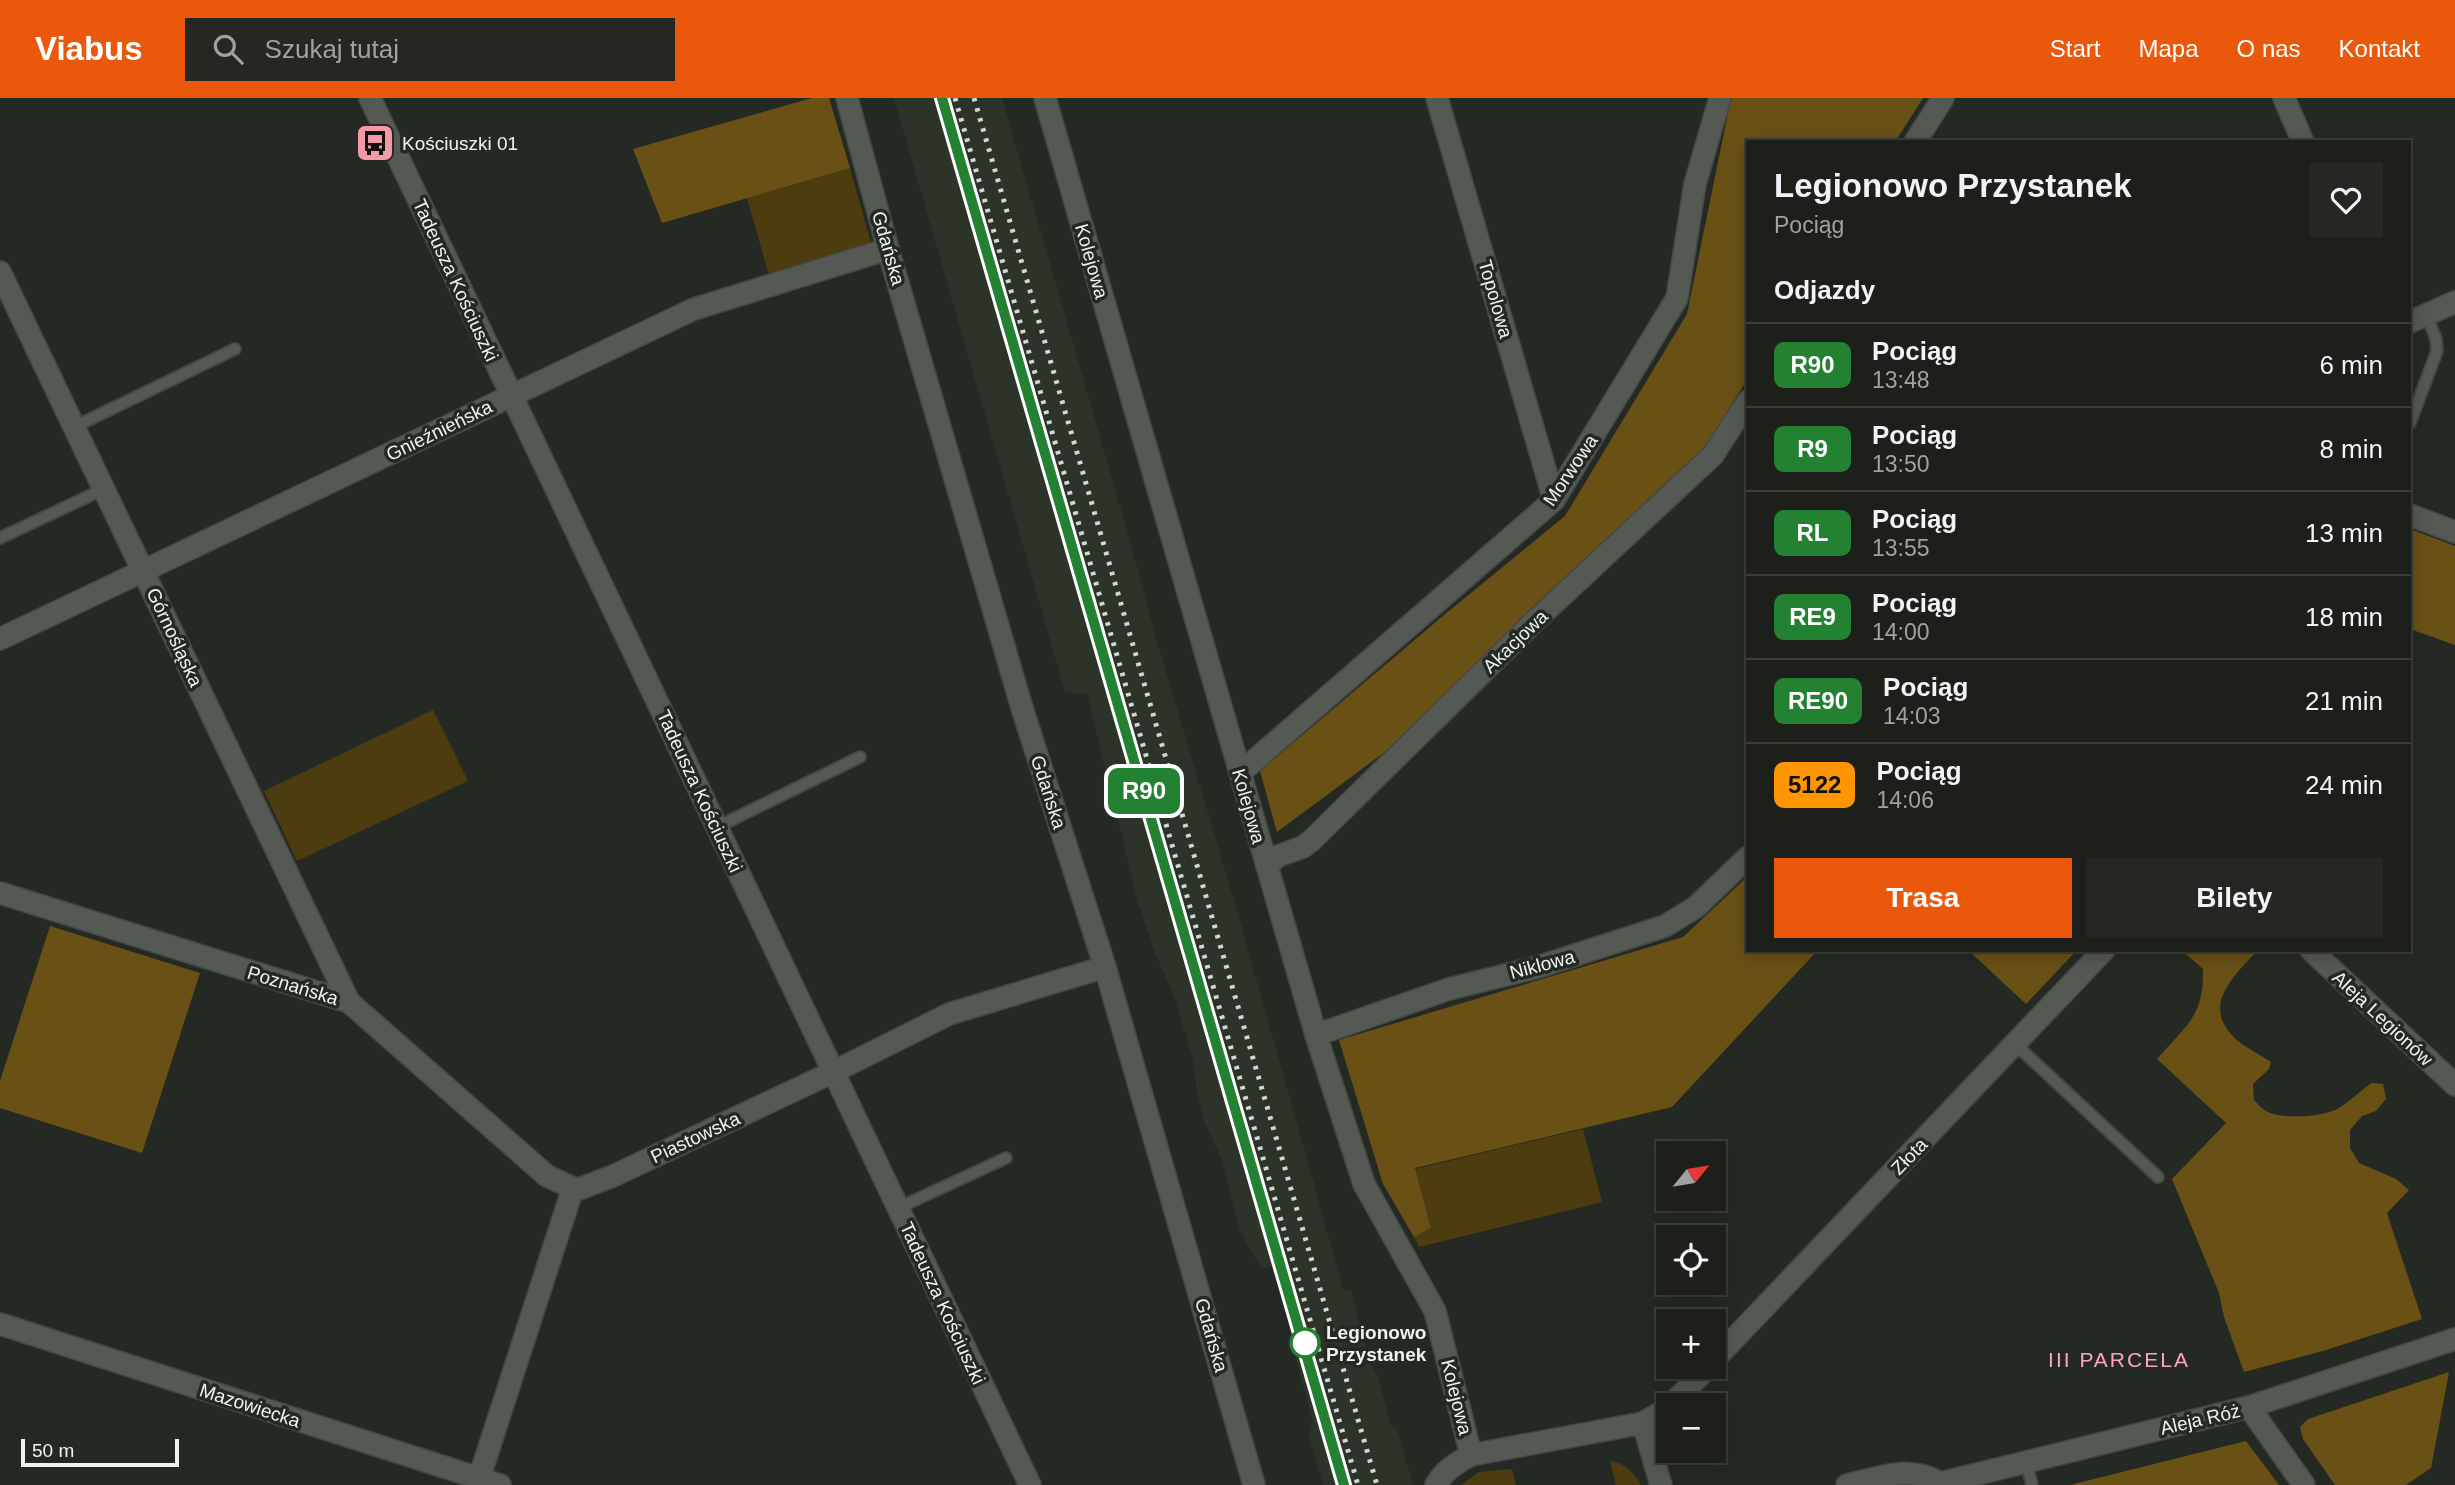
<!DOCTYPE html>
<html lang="pl">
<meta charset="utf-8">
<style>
body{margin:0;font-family:Arial,sans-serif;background:#252723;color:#f1f3f6;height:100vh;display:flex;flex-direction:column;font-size:26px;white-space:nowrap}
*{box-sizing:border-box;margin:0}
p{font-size:23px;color:#a0a2a2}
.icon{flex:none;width:38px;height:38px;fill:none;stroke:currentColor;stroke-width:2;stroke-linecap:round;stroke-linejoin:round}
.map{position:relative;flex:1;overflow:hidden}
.sheet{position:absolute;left:1746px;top:42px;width:665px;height:812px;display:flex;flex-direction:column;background:#1c1f1a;border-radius:0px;box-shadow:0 4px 18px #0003,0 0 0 2px #3a3d39}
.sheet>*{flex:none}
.badge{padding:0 14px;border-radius:10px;font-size:24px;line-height:46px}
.needle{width:46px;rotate:60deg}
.controls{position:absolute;left:1656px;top:1043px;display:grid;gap:14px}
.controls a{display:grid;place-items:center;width:70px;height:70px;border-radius:0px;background:#1c1f1a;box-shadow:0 4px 18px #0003,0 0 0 2px #3a3d39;font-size:35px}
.scale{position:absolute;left:21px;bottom:18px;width:158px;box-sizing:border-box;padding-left:7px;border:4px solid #eff2ee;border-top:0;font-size:19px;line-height:24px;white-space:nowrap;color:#eff2ee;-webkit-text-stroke:5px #252923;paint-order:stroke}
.map>.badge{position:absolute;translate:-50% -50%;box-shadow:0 0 0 4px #fff}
h2{padding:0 28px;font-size:26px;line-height:63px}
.round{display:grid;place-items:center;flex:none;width:74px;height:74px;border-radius:0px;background:#252723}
.headline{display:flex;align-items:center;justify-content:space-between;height:119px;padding:0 28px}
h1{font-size:33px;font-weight:700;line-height:52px}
.cta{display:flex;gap:14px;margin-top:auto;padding:14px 28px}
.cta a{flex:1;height:80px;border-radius:0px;background:#ea580c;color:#fff;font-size:28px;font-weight:700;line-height:80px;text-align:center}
.cta a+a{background:#252723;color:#f1f3f6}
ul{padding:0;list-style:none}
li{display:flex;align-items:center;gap:21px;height:84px;padding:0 28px;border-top:2px solid #3a3d39}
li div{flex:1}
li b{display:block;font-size:26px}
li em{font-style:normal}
li .badge{min-width:77px;font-weight:700;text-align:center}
header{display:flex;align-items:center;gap:42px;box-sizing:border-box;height:98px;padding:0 35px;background:#ea580c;color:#fff}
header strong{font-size:33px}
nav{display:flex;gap:38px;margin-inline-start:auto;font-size:24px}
.search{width:490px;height:63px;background:#252723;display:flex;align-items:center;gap:18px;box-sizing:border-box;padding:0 24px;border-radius:0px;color:#a0a2a2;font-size:26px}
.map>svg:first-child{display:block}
.built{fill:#2c3329}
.green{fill:#4e3c11}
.forest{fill:#695116}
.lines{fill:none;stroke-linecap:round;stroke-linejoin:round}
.service-casing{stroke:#444743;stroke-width:14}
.minor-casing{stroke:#444743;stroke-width:24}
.tertiary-casing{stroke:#444743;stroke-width:24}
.service{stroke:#555953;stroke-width:10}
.minor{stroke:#555953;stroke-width:21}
.tertiary{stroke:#555953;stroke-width:21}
.rail{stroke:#d3d6d2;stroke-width:5;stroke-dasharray:3.5 7;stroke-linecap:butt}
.line-casing{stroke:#fff;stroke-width:16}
.line{stroke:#238132;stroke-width:10}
.stop-dot{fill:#fff;stroke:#238132;stroke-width:3.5}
.labels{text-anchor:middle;stroke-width:7;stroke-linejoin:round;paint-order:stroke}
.poi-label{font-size:19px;fill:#eff2ee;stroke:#252923;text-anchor:start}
.street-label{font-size:19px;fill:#eff2ee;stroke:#252923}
.stop-label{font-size:19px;font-weight:bold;fill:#eff2ee;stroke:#252923;text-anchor:start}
.neighbourhood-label{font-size:21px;letter-spacing:2px;fill:#faa6b1;stroke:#252923}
</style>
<header>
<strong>Viabus</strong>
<div class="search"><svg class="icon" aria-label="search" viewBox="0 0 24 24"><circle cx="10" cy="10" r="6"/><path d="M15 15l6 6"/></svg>Szukaj tutaj</div>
<nav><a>Start</a><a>Mapa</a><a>O nas</a><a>Kontakt</a></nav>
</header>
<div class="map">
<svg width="2455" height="1387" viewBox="0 0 2455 1387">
<rect width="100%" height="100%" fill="#252923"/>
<path class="built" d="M 894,0 L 1002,0 L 1129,439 L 1156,540 L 1238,816 L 1344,1193 L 1351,1192 L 1371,1266 L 1377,1276 L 1391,1328 L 1398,1333 L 1413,1387 L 1323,1387 L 1309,1338 L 1313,1325 L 1292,1247 L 1294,1240 L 1278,1181 L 1276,1181 L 1272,1168 L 1262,1171 L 1240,1133 L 1222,1061 L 1205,1025 L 1197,994 L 1192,959 L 1174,898 L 1155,855 L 1138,805 L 1087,596 L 1065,594 Z"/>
<g class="green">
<path d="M 850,70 L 872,148 L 769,177 L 747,100 Z"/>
<path d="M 433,612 L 468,683 L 297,763 L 264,693 Z"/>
<path d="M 1583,1031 L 1602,1104 L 1419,1149 L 1414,1139 L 1431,1130 L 1415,1071 Z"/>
<path d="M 1610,1363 C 1626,1366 1633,1373 1641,1387 L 1616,1387 Z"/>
<path d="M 1512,1371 L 1516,1387 L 1461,1387 L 1479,1374 Z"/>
</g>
<g class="forest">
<path d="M 812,0 L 829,0 L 850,70 L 662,125 L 633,51 Z"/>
<path d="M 1731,0 L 1923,0 L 1895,44 L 1748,44 L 1748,280 L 1704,352 L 1405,639 L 1277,734 L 1260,673 L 1444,517 L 1565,418 L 1687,216 Z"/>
<path d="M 2410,431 L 2455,448 L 2455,547 L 2410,531 Z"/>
<path d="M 1748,778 L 1748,852 L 1818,852 L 1672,1009 L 1415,1070 L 1431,1130 L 1414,1139 L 1383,1086 L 1339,942 L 1683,839 Z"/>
<path d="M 50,828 L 200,875 L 142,1055 L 0,1010 L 0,983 Z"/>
<path d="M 1968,852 L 2077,852 L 2026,906 Z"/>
<path d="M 2181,852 L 2258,852 C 2232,880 2199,909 2238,943 C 2248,951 2261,957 2271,964 L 2269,971 L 2253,986 L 2254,1002 C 2257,1005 2262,1011 2266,1013 C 2282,1022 2321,1019 2337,1011 C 2347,1006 2361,992 2372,985 L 2383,986 L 2386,1001 L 2376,1013 L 2362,1018 L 2350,1032 L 2350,1050 L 2359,1065 L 2396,1081 L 2409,1092 L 2387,1115 L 2422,1221 L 2323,1253 L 2244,1274 L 2224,1219 L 2219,1195 L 2172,1081 L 2226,1025 L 2157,961 C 2186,927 2204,919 2203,871 Z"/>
<path d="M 2449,1274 L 2431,1370 L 2406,1387 L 2335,1387 L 2303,1341 L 2300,1329 L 2308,1321 Z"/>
<path d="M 2246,1343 L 2279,1387 L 2070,1387 Z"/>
</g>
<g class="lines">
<defs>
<g id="service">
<path d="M 2410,325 L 2437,253 L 2436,241 L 2426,216"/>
<path d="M 74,329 L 235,251"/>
<path d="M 0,440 L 104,391"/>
<path d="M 717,729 L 860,659"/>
<path d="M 2015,946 L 2158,1079"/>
<path d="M 898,1110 L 1006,1060"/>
<path d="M 2026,1364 L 2032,1387"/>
</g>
<g id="minor">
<path d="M 847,0 L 888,151 L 1022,610 L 1105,869 L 1254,1387"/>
<path d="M 1045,0 L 1316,937 L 1364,1086 L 1435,1213 L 1471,1357"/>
<path d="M 1437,0 L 1554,402"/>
<path d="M 2284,0 L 2303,44"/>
<path d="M 1915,44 L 1943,0"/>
<path d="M 0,174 L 349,904"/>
<path d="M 2410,224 L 2455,204"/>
<path d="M 2410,417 L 2455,434"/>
<path d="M 0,541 L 694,211 L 888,151"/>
<path d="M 1240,675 L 1554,402 L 1677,200 L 1695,86 L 1720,0"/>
<path d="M 1267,768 L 1278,758 L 1303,749 L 1312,742 L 1537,521 L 1713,357 L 1748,303"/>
<path d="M 0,795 L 349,904 L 547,1078 L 573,1090"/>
<path d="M 2311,852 L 2455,987"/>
<path d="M 1316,937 L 1449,891 L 1538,869 L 1665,828 L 1696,809 L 1748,759"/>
<path d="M 0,1226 L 500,1387"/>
<path d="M 1713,1263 L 2104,852"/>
<path d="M 1671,1307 L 1708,1269"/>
<path d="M 2249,1309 L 2304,1387"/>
<path d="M 1643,1325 L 1661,1387"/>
<path d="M 477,1387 L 573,1090 L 579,1091 L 613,1078 L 833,974 L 949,916 L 1105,869"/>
<path d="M 1436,1387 C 1444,1372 1457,1365 1471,1357 L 1643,1325 L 1668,1310"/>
<path d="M 1847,1387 C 1879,1380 1910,1366 1940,1385 L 1939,1387"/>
</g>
<g id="tertiary">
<path d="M 370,0 L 1030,1387"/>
<path d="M 1933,1387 L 2249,1309 L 2455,1241"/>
</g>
</defs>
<use href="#service" class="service-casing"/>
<use href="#minor" class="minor-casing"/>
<use href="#tertiary" class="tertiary-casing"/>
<use href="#service" class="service"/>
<use href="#minor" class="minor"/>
<use href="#tertiary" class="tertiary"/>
<g class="rail">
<path d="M 942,0 L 1345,1387"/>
<path d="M 955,0 L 1358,1387"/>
<path d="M 974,0 L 1377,1387"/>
</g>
</g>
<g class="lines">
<defs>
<path id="line" d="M 942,0 L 1344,1387"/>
</defs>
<use href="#line" class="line-casing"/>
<use href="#line" class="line"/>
</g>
<defs>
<symbol id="bus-square" viewBox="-11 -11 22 22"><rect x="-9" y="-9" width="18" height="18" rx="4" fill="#f49aa6" stroke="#252923"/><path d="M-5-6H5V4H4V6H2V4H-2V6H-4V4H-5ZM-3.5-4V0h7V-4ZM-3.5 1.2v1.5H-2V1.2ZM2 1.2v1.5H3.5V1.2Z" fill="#111"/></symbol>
</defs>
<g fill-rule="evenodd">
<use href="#bus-square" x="353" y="23" width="44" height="44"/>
</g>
<circle class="stop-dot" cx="1305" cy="1245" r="14"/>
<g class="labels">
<g class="poi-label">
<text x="402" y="52">Kościuszki 01</text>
</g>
<g class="street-label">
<text transform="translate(889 150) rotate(74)" y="7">Gdańska</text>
<text transform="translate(1092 163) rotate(74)" y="7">Kolejowa</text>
<text transform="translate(456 182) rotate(65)" y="7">Tadeusza Kościuszki</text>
<text transform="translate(1496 201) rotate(74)" y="7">Topolowa</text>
<text transform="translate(439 332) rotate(-26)" y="7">Gnieźnieńska</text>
<text transform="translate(1570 372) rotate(-56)" y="7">Morwowa</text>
<text transform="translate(175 539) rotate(65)" y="7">Górnośląska</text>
<text transform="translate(1515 543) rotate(-44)" y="7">Akacjowa</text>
<text transform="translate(700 693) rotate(65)" y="7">Tadeusza Kościuszki</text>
<text transform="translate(1049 694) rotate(72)" y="7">Gdańska</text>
<text transform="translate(1249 708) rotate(74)" y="7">Kolejowa</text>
<text transform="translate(1542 866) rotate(-15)" y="7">Niklowa</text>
<text transform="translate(293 887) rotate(17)" y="7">Poznańska</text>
<text transform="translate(2383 920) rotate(43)" y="7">Aleja Legionów</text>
<text transform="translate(695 1039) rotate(-25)" y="7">Piastowska</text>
<text transform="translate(1909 1058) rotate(-46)" y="7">Złota</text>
<text transform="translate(943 1205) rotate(65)" y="7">Tadeusza Kościuszki</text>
<text transform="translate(1212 1237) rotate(74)" y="7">Gdańska</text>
<text transform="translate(1457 1299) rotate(76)" y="7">Kolejowa</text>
<text transform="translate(250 1307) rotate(18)" y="7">Mazowiecka</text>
<text transform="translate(2200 1321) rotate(-13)" y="7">Aleja Róż</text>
</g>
<g class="stop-label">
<text x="1326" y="1241">Legionowo<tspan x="1326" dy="22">Przystanek</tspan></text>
</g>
<g class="neighbourhood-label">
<text x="2119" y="1269">III PARCELA</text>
</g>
</g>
</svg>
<div class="controls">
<a><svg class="needle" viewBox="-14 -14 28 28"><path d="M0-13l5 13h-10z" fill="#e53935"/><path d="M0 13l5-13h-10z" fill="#a0a2a2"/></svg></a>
<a><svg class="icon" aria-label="locate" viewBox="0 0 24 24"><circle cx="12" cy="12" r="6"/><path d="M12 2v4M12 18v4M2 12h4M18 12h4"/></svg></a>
<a>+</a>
<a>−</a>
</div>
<div class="scale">50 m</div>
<b class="badge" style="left:1144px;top:693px;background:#238132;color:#fff">R90</b>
<section class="sheet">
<div class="headline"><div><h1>Legionowo Przystanek</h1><p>Pociąg</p></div><a class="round"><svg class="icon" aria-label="heart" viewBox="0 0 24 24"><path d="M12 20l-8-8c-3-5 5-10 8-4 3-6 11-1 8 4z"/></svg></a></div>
<h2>Odjazdy</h2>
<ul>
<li><span class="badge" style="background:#238132;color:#fff">R90</span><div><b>Pociąg</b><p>13:48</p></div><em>6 min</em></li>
<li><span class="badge" style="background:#238132;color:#fff">R9</span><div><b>Pociąg</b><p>13:50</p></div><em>8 min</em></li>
<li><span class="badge" style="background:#238132;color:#fff">RL</span><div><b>Pociąg</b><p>13:55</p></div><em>13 min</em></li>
<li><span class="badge" style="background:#238132;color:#fff">RE9</span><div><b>Pociąg</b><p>14:00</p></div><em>18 min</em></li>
<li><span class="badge" style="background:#238132;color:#fff">RE90</span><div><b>Pociąg</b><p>14:03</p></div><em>21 min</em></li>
<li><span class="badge" style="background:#ff9500;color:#111">5122</span><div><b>Pociąg</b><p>14:06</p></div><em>24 min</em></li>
</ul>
<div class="cta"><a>Trasa</a><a>Bilety</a></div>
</section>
</div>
